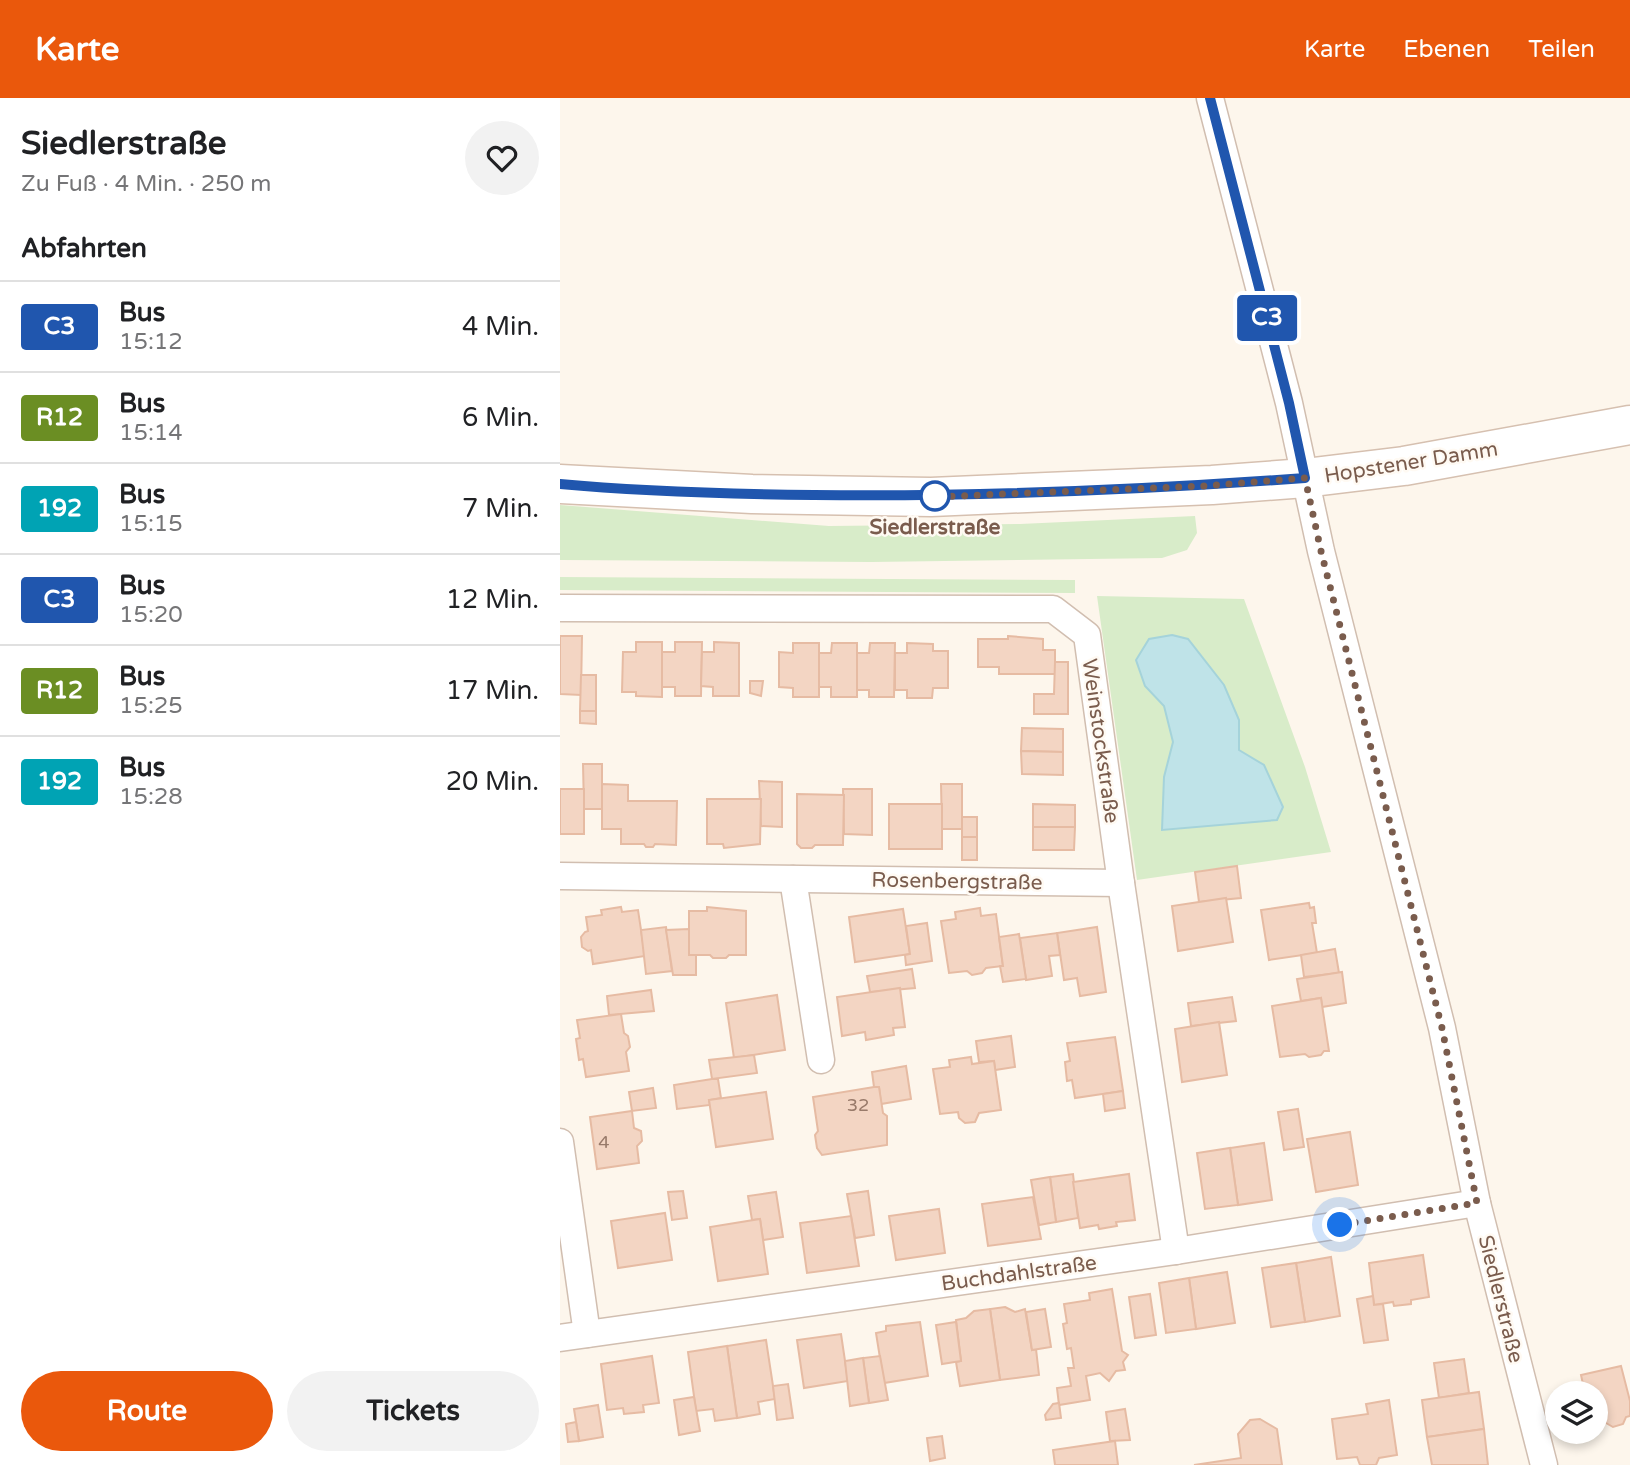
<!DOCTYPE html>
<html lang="de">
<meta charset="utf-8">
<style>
body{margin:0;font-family:"Varela Round",sans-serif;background:#f2f2f2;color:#202124;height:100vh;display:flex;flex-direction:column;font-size:26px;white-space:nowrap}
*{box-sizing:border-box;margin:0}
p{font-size:23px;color:#757577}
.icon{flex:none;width:38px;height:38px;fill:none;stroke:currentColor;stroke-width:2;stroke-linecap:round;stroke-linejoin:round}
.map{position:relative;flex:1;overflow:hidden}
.details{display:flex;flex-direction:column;background:#fff;width:560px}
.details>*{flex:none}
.badge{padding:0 14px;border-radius:5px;font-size:24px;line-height:46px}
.tools{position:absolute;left:985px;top:1283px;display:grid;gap:14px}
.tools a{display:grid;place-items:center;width:63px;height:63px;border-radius:50%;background:#fff;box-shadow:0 4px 10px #0003;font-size:35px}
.you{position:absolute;width:35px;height:35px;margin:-18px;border:5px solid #fff;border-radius:50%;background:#1a73e8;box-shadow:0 0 0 10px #1a73e833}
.map>.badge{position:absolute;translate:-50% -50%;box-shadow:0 0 0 4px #fff}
h2{padding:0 21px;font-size:26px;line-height:63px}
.round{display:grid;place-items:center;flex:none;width:74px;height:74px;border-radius:37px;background:#f2f2f2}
.overview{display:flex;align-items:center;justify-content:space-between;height:119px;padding:0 21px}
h1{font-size:33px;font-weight:700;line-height:52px}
.action{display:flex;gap:14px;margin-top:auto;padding:14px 21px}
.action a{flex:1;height:80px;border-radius:42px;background:#ea580c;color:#fff;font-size:28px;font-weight:700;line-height:80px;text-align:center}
.action a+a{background:#f2f2f2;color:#202124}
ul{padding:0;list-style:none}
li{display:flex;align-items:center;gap:21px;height:91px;padding:0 21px;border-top:2px solid #e0e0e0}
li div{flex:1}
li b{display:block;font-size:26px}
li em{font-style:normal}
li .badge{min-width:77px;font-weight:700;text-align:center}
header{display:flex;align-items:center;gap:42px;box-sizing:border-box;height:98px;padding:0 35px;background:#ea580c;color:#fff}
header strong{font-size:33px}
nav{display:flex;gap:38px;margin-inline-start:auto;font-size:24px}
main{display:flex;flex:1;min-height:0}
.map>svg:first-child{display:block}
.green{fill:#d8ecc9;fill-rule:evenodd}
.water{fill:#bfe3e8;stroke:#a5d3da;stroke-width:2}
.building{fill:#f3d5c3;stroke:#e6bba3;stroke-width:2}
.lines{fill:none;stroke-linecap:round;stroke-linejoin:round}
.street-casing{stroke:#d1beb0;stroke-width:29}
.secondary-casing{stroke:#d6c0b0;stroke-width:41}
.street{stroke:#fff;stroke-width:26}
.secondary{stroke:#fff;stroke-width:38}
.line-casing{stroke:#fff;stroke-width:16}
.line{stroke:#2056ae;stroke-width:10}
.walk{stroke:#7a5c4d;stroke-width:7;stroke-dasharray:0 12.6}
.stop-dot{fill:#fff;stroke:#2056ae;stroke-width:3.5}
.labels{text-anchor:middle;stroke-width:5;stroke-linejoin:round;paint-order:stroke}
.number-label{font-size:18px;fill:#987a6a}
.street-label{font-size:21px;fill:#7a5c4d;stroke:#fffaf3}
.stop-label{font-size:21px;font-weight:bold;fill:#7a5c4d;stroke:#fffaf3}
</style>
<header>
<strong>Karte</strong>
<nav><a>Karte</a><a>Ebenen</a><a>Teilen</a></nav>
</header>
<main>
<section class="details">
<div class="overview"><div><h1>Siedlerstraße</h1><p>Zu Fuß · 4 Min. · 250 m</p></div><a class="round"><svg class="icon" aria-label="heart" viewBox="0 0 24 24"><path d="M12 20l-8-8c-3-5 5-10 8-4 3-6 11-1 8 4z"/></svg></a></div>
<h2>Abfahrten</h2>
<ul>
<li><span class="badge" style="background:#2056ae;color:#fff">C3</span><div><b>Bus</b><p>15:12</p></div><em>4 Min.</em></li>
<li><span class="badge" style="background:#6b8e23;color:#fff">R12</span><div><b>Bus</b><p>15:14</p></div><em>6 Min.</em></li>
<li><span class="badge" style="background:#00a3b4;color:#fff">192</span><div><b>Bus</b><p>15:15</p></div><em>7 Min.</em></li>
<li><span class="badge" style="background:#2056ae;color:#fff">C3</span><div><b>Bus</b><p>15:20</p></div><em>12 Min.</em></li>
<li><span class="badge" style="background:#6b8e23;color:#fff">R12</span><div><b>Bus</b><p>15:25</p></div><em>17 Min.</em></li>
<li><span class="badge" style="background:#00a3b4;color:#fff">192</span><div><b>Bus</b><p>15:28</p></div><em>20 Min.</em></li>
</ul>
<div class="action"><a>Route</a><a>Tickets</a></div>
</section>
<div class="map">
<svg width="1070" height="1367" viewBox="0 0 1070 1367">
<rect width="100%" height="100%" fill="#fdf6ec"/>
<g class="green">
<path d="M 0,407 L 269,428 L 460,426 L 635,418 L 637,435 L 627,452 L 602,460 L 311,464 L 0,462 Z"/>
<path d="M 0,479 L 515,482 L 515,495 L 0,492 Z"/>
<path d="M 537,498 L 684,501 L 745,669 L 771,754 L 577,782 ZM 628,541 L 664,587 L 679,622 L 679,652 L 704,668 L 604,679 L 613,644 L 604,608 Z"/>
</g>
<path class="water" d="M 612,537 L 628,541 L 664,587 L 679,622 L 679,652 L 704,667 L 723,709 L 717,722 L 602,732 L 604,679 L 613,644 L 604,608 L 585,588 L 576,562 L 589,541 Z"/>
<g class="building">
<path d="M 0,538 L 22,538 L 21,597 L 0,596 Z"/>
<path d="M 448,538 L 483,541 L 483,552 L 495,552 L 495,576 L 439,576 L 439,569 L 418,569 L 418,541 L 448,541 Z"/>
<path d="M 76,544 L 102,544 L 102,599 L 76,598 L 76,594 L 62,594 L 63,554 L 76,554 Z"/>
<path d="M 115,544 L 142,544 L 141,598 L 115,598 L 115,589 L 102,589 L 102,554 L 115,554 Z"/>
<path d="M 154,544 L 179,545 L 179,598 L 153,598 L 153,589 L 141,588 L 142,554 L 154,554 Z"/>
<path d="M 233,545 L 259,545 L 259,599 L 233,599 L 233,590 L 219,589 L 219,554 L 233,555 Z"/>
<path d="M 272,545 L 297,545 L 297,599 L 271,599 L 271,589 L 259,589 L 259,555 L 271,555 Z"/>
<path d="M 310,545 L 335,545 L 334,599 L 309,599 L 309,592 L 297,592 L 297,555 L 309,555 Z"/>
<path d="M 347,545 L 373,546 L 373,553 L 388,553 L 388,590 L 373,590 L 372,600 L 347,600 L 347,592 L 335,592 L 335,555 L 347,555 Z"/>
<path d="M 495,564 L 508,564 L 508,616 L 474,616 L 474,596 L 494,596 Z"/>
<path d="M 21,577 L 36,577 L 36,613 L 20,613 Z"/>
<path d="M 190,583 L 203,583 L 201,598 L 190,595 Z"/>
<path d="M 20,613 L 36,613 L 36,626 L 20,625 Z"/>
<path d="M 462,630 L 503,631 L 503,654 L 461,653 Z"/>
<path d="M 461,653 L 503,654 L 503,677 L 462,676 Z"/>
<path d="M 23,666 L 42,666 L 42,711 L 24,711 Z"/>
<path d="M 199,683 L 222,684 L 222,729 L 201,728 Z"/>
<path d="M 42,686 L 68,687 L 68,703 L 117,703 L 116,747 L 95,746 L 93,749 L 86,749 L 84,746 L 61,746 L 61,731 L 42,731 Z"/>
<path d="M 381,686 L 402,686 L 402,731 L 382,731 Z"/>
<rect x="0" y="691" width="24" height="45"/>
<path d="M 283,691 L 312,691 L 312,737 L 284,736 Z"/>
<path d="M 237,696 L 284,697 L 283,747 L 255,747 L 252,750 L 241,750 L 237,746 Z"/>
<path d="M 147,701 L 201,701 L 200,746 L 164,750 L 163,746 L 147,746 Z"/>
<rect x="329" y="706" width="53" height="45"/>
<path d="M 473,706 L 515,707 L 515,729 L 473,729 Z"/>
<rect x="402" y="719" width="15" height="20"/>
<path d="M 473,729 L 515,729 L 514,752 L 473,752 Z"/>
<rect x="402" y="739" width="15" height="23"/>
<path d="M 677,768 L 681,800 L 639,804 L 635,774 Z"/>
<path d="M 666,800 L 673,844 L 618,853 L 612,808 Z"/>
<path d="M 749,805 L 750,810 L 754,809 L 756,825 L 752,825 L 757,855 L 709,862 L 701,812 Z"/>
<path d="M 61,809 L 62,814 L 78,812 L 85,858 L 33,866 L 31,852 L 28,853 L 22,849 L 21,839 L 25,834 L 28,833 L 26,819 L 42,817 L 41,812 Z"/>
<path d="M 147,809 L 186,813 L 186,857 L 169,857 L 166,860 L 153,860 L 150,857 L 129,857 L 129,813 L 147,813 Z"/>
<path d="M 420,810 L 421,818 L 436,816 L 443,868 L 426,870 L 422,875 L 412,877 L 407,873 L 389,875 L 381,823 L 396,821 L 395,814 Z"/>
<path d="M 343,811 L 350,856 L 295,864 L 289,819 Z"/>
<path d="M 367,825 L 372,863 L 346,867 L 345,857 L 350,856 L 346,828 Z"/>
<path d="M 106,829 L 112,873 L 86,876 L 81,832 Z"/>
<path d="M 537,829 L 546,894 L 520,898 L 517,880 L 504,882 L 497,835 Z"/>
<path d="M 129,831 L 129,857 L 136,857 L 136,877 L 113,877 L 106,832 Z"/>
<path d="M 497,835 L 500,857 L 489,858 L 492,878 L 466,882 L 460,840 Z"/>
<path d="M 459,836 L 466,881 L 443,884 L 440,868 L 443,868 L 439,839 Z"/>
<path d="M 775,851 L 779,875 L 744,879 L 741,857 Z"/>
<path d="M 352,871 L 355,890 L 310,894 L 307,878 Z"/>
<path d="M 782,874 L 786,905 L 762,909 L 761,900 L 741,903 L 737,881 Z"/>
<path d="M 340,890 L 345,929 L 333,930 L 334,937 L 306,942 L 305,934 L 282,938 L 277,899 Z"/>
<path d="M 91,892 L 94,913 L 49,917 L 47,898 Z"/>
<path d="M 217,897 L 225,952 L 174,960 L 166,905 Z"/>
<path d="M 672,899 L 676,923 L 631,928 L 628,905 Z"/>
<path d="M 761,900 L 769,953 L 764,953 L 761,957 L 749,959 L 745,956 L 720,959 L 712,908 Z"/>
<path d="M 61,916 L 64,935 L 68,938 L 70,949 L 66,954 L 69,973 L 26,979 L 23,961 L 19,962 L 16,941 L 20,940 L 17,922 Z"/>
<path d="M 659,924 L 667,977 L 622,984 L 615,931 Z"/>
<path d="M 451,938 L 455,969 L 435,972 L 434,963 L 419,964 L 416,943 Z"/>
<path d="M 555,939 L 563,993 L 515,1000 L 512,982 L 507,983 L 505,964 L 510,963 L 507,945 Z"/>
<path d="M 194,957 L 197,975 L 152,981 L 149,962 Z"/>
<path d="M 411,959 L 412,966 L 434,963 L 441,1012 L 419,1015 L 415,1024 L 405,1025 L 399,1020 L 398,1014 L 380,1016 L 373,971 L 390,969 L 389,962 Z"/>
<path d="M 346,968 L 351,1001 L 321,1006 L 319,989 L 314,989 L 312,974 Z"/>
<path d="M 152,981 L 158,981 L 161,1000 L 149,1002 L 150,1007 L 117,1011 L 114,987 Z"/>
<path d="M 314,989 L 319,989 L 323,1015 L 327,1018 L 327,1047 L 262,1057 L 257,1050 L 255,1037 L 258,1033 L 253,999 Z"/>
<path d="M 93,990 L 96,1010 L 72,1013 L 69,994 Z"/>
<path d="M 563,993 L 565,1010 L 545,1013 L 543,996 Z"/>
<path d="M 206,994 L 213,1041 L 156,1049 L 149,1002 Z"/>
<path d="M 738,1011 L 744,1049 L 724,1052 L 718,1014 Z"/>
<path d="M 72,1013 L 74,1030 L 81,1033 L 82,1043 L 77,1048 L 79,1065 L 37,1071 L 30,1019 Z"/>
<path d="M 790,1034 L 798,1087 L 756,1094 L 747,1041 Z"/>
<path d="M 704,1045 L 712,1102 L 678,1107 L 670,1050 Z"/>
<path d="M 670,1050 L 678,1107 L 645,1111 L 637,1055 Z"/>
<path d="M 513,1076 L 518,1120 L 496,1124 L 490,1079 Z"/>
<path d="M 569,1076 L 575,1122 L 556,1124 L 557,1128 L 539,1131 L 538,1127 L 520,1130 L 513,1084 Z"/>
<path d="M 490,1079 L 496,1124 L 479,1127 L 471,1082 Z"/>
<path d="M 123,1093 L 127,1120 L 112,1122 L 108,1094 Z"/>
<path d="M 308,1093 L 314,1137 L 295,1140 L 287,1096 Z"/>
<path d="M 216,1094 L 223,1139 L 203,1142 L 200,1121 L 192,1122 L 188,1098 Z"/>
<path d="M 473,1099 L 481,1141 L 428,1148 L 422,1106 Z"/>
<path d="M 379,1111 L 385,1155 L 336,1162 L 329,1118 Z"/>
<path d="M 105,1115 L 112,1162 L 58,1170 L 51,1123 Z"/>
<path d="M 291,1118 L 299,1168 L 247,1175 L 240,1125 Z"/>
<path d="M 200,1121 L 208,1176 L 158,1183 L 150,1129 Z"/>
<path d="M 863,1157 L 869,1199 L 851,1202 L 851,1206 L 834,1208 L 833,1204 L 814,1207 L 809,1165 Z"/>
<path d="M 771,1159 L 780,1218 L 745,1224 L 736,1165 Z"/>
<path d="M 736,1165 L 745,1224 L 711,1229 L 702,1170 Z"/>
<path d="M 667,1174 L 675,1225 L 636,1231 L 629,1180 Z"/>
<path d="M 629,1180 L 636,1231 L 606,1235 L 599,1185 Z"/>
<path d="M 552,1191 L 562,1253 L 568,1257 L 563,1264 L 565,1272 L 556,1273 L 549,1283 L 540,1275 L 526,1278 L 530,1302 L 499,1307 L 497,1290 L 511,1288 L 508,1270 L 514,1270 L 511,1250 L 507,1251 L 503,1226 L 507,1225 L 504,1206 L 530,1202 L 529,1195 Z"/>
<path d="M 590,1196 L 596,1237 L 575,1240 L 569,1199 Z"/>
<path d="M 813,1198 L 814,1207 L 823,1206 L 828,1242 L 804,1245 L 797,1201 Z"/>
<path d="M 445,1209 L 455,1214 L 465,1211 L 472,1252 L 476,1251 L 479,1277 L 440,1282 L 430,1211 Z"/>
<path d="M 430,1211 L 440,1282 L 400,1288 L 396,1264 L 401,1263 L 396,1222 L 406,1220 L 414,1213 Z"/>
<path d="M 485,1211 L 491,1249 L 472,1252 L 466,1214 Z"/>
<path d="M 360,1224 L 368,1278 L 324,1285 L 316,1235 L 326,1233 L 326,1228 Z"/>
<path d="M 396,1224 L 401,1263 L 382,1266 L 376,1227 Z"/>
<path d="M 281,1236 L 288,1283 L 244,1290 L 237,1242 Z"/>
<path d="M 206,1242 L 215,1301 L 198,1304 L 200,1316 L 177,1320 L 167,1248 Z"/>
<path d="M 167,1248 L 177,1320 L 155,1323 L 153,1311 L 136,1313 L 128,1254 Z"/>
<path d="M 92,1258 L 99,1305 L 83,1307 L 84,1314 L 64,1316 L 63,1310 L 47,1312 L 41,1266 Z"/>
<path d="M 320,1258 L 328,1302 L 309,1305 L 303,1260 Z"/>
<path d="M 303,1260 L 309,1305 L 290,1308 L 285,1263 Z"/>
<path d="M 904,1261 L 909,1295 L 879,1300 L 874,1265 Z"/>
<path d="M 1061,1268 L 1070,1303 L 1070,1318 L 1066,1319 L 1063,1326 L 1053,1329 L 1046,1325 L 1036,1328 L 1036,1295 L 1025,1295 L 1021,1277 Z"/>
<path d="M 228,1286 L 233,1320 L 217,1322 L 213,1288 Z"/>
<path d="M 919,1294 L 924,1331 L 867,1339 L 862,1302 Z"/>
<path d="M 134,1299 L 140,1333 L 119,1337 L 114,1302 Z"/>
<path d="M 829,1302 L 837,1357 L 819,1360 L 816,1367 L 800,1367 L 797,1359 L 777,1361 L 772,1321 L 808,1316 L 806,1306 Z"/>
<path d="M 499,1305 L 501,1320 L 486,1322 L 485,1317 L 493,1306 Z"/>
<path d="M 38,1307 L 43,1339 L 19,1343 L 14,1311 Z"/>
<path d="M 565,1311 L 570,1342 L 550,1343 L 546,1314 Z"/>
<path d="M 700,1321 L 717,1331 L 722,1367 L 634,1367 L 681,1360 L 678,1336 L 690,1322 Z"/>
<path d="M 16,1324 L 19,1343 L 8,1344 L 6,1326 Z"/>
<path d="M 924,1331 L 928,1367 L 872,1367 L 867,1339 Z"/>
<path d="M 382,1338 L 385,1360 L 370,1363 L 367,1340 Z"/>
<path d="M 555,1343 L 558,1367 L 495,1367 L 493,1352 Z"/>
</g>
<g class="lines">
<defs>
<g id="street">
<path d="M 650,0 L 729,305 L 761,453 L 882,930 L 917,1105 L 984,1367"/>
<path d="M 0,510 L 493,511 L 527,537 L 561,785 L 616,1153"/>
<path d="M 0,778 L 561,785"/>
<path d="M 233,781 L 261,962"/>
<path d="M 0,1044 L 27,1236"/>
<path d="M 0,1240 L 616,1153 L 917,1105"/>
</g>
<path id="secondary" d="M 0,386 L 192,396 L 371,399 L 652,387 L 745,380 L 844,368 L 1070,327"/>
</defs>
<use href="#street" class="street-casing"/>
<use href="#secondary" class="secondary-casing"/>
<use href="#street" class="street"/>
<use href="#secondary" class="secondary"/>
</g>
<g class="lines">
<defs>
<path id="line" d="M 0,386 C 84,394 169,396 254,397 C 418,399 581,392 745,380 L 729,305 L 650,0"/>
</defs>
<use href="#line" class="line-casing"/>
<use href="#line" class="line"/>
<path class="walk" d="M 375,398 L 371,399 L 643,388 L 745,380 L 761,453 L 882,930 L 917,1105 L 780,1127"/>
</g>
<circle class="stop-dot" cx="375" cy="398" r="14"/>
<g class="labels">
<g class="number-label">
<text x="298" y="1013">32</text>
<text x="44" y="1050">4</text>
</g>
<g class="street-label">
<text transform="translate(851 364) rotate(-9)" y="7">Hopstener Damm</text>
<text transform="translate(541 643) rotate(82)" y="7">Weinstockstraße</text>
<text transform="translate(397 783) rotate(1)" y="7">Rosenbergstraße</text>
<text transform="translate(459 1175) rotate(-8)" y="7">Buchdahlstraße</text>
<text transform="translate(941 1201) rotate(76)" y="7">Siedlerstraße</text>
</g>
<g class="stop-label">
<text x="375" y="436">Siedlerstraße</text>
</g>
</g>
</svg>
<div class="tools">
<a><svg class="icon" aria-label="layers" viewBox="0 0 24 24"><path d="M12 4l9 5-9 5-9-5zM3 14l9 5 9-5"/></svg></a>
</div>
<div class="you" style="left:780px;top:1127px"></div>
<b class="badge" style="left:707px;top:220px;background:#2056ae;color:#fff">C3</b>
</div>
</main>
